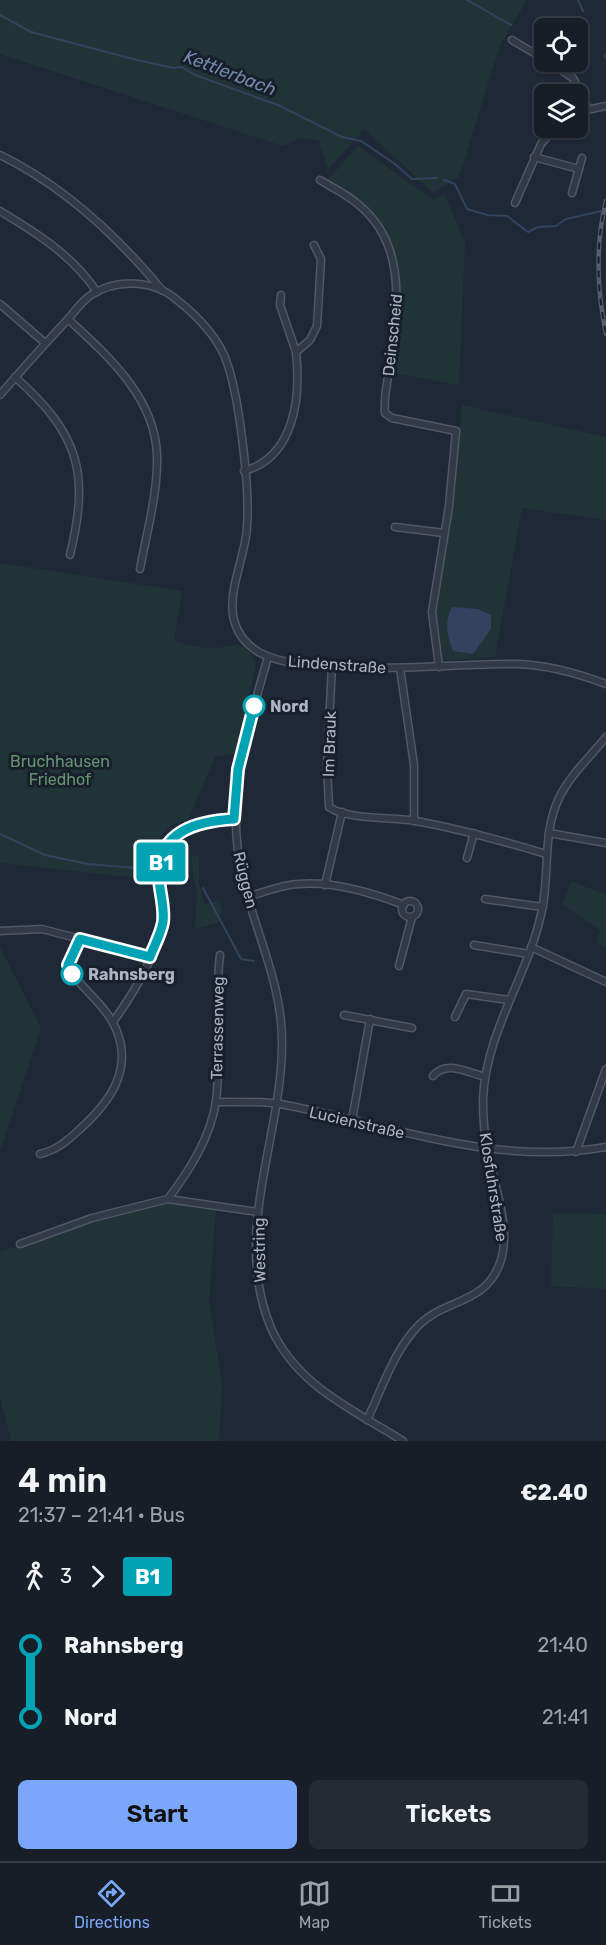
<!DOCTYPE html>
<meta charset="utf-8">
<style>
body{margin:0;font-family:Rubik,sans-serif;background:#242b34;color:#f1f3f6;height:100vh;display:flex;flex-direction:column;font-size:22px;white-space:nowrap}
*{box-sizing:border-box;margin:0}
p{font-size:20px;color:#9ea2a8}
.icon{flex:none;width:33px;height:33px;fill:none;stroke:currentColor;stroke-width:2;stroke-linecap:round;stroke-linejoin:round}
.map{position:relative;height:1441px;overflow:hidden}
.side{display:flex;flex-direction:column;background:#171e28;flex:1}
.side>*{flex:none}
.badge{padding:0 12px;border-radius:4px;font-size:21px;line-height:39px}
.fabs{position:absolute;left:534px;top:18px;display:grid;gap:12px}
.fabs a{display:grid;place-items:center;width:54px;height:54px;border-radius:9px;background:#171e28;box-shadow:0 2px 4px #0004,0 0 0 2px #363c45;font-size:30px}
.map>.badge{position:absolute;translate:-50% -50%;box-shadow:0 0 0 3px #fff}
.legs{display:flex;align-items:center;gap:9px;height:66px;padding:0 18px;font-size:20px}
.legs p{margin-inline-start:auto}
.summary{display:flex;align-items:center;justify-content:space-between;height:102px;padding:0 18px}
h1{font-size:33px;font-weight:600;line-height:45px}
.button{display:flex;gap:12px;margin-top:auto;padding:12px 18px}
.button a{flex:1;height:69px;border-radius:9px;background:#7ba7fa;color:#111;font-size:24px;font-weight:600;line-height:69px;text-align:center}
.button a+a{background:#242b34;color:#f1f3f6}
ul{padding:0 18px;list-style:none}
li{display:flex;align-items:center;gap:21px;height:72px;font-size:22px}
li i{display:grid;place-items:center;width:9px;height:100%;margin:0 8px;background:currentColor}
li i::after{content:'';width:15px;height:15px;margin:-8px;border:4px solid;border-radius:50%;background:#171e28}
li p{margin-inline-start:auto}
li:first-child i{background:linear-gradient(#0000 50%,currentColor 0)}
li:last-child i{background:linear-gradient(currentColor 50%,#0000 0)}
.tab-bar{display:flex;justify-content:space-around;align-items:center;height:84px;border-top:2px solid #363c45;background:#171e28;font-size:16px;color:#9ea2a8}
.tab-bar a{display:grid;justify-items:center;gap:3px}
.tab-bar .on{color:#7ba7fa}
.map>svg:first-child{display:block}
.green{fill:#203437}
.water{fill:#31435e}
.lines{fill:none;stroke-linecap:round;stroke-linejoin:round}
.stream{stroke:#31435e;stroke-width:2}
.minor-casing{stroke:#505765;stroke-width:9}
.minor{stroke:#323a47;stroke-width:6}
.rail-casing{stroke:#545d6e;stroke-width:4.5}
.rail{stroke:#181f2b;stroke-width:2;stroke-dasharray:7;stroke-linecap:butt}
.line-1-casing{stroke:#fff;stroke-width:14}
.line-1{stroke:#00a3b4;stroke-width:9}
.stop-1-dot{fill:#fff;stroke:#00a3b4;stroke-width:3}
.labels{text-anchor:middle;stroke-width:6;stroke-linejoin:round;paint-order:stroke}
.street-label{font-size:16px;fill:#acb4c4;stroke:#181f2b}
.stop-label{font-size:16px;font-weight:bold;fill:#acb4c4;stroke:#181f2b;text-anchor:start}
.park-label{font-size:16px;fill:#639470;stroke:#181f2b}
.water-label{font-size:18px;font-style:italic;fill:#738aad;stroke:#181f2b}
</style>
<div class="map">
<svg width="606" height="1441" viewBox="0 0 606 1441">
<rect width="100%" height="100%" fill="#1f2836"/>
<g class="green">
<path d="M 0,0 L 527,0 L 500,45 L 459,177 L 433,193 L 364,129 L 328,170 L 319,141 L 300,138 L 283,146 L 0,54 Z"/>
<path d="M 358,146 L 433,200 L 444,194 L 465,242 L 459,385 L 388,372 C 396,282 412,236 323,185 Z"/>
<path d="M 462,405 L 606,437 L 606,520 L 522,508 L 495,657 L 442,661 L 433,602 L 454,506 Z"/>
<path d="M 0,563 L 182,591 L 174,641 C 185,644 197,647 208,648 C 231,650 241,634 256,663 L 237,753 L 215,757 L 188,820 C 157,825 152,852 146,879 L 0,863 Z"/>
<path d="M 199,855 L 199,882 L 204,904 L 220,900 L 222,912 L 218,923 L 195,929 L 197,894 L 190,856 Z"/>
<path d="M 571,881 L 606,895 L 606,947 L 596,942 L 601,931 L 562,904 Z"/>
<path d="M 0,947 L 41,1028 L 0,1151 Z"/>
<path d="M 157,1202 L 216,1208 L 209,1300 L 222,1384 L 219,1441 L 11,1441 L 0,1398 L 0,1252 L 110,1215 Z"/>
<path d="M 553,1213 L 606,1214 L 606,1289 L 551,1286 Z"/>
</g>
<path class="water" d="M 452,607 L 478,609 L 491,615 L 491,629 L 473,654 L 453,651 C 447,637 444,620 452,607 Z"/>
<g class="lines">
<g class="stream">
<path d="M 467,0 L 511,25"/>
<path d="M 578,0 L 583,11"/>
<path d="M 0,15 L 31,32 L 133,59 L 173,68 L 182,67 L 195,75 L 278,105 L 342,137 L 361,141 L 395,164 L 412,179 L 437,178"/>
<path d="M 605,55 L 606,58"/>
<path d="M 444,180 L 455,184 L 467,209 L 487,215 L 507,216 L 528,232 L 538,227 L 556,226 L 566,219 L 606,210"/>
<path d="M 0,834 L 45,855 L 88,864 L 147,869"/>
<path d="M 203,888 L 241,959 L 254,961"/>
</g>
<defs>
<g id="minor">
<path d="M 512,40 L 544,59"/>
<path d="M 549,62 L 573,78 L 588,108"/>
<path d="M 578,112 L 606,106"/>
<path d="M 0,155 C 62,185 118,237 162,290"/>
<path d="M 534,157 L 579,169"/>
<path d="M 320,180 C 333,188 348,195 359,205 C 406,244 398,304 391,358 C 389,375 383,396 385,413 L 392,418 L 456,431 L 449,506 L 432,612 L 439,667"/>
<path d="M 572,193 L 582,158"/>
<path d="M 515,203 L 541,144 L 555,128"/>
<path d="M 0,211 C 37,233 73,256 97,292"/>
<path d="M 281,295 L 280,305 L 296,352"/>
<path d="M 0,304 L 45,343"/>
<path d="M 68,319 C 107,355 155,397 157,455 C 158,493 147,531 140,569"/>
<path d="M 15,377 C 79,434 90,472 70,555"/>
<path d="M 0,395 C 22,369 45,344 68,319 C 75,311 82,301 91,295 C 117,278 154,280 177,300 C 196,315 214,333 224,355 C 239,389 250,489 247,527 C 245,567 211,617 254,649 C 299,682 457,662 517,664 C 548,665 577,673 606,684"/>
<path d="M 244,471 C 295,457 301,396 296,352 L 310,340 L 317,326 L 321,259 L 314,245"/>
<path d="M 395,527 L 444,533"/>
<path d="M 268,657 C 246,735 223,801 244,883 C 258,939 283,987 282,1046 C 281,1140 232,1235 271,1328 C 297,1386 352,1409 403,1441"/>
<path d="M 332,666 L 327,766 L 329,807 C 347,820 393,817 416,821 C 460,829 503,841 546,854"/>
<path d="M 400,668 L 414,765 L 414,821"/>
<path d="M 549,833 L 606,843"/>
<path d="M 467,858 L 474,833"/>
<path d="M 325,885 L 342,812"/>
<path d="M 248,897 C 264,892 281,885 298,884 C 331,881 373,893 404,905"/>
<path d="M 485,899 L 543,907"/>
<circle cx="410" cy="909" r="8"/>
<path d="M 0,931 L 42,929 L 150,957"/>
<path d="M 474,945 L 529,954"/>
<path d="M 531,947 L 606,982"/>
<path d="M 220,955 C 214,1003 222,1053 216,1101 C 211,1137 189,1171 168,1199 L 258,1212"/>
<path d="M 399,966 L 412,917"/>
<path d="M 344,1015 L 412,1028"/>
<path d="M 455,1017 L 466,994 L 509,1000"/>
<path d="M 113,1022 C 133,994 155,959 162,924 C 165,909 160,894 159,879 C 156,831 197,821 235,819"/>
<path d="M 433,1076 C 446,1060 467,1072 485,1077"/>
<path d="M 216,1102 C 237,1102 260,1101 280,1104 C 390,1124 493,1167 606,1147"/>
<path d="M 352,1120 L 370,1019"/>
<path d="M 576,1152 L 606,1069"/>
<path d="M 40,1154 C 57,1150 67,1141 79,1130 C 108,1104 134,1071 116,1029 C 106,1005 81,989 68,967 L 79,939"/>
<path d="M 20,1244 L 92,1218 L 168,1199"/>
<path d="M 367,1420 C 382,1389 394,1350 419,1325 C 446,1298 487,1305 501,1260 C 511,1226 494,1186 488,1153 C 484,1135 483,1117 483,1099 C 486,1030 529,975 542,910 C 550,872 542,834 559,798 C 570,775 590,757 606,737"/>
</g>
</defs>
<use href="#minor" class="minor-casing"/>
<use href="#minor" class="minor"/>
<defs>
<path id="rail" d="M 606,201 C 595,245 597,290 606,334"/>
</defs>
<use href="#rail" class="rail-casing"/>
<use href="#rail" class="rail"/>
</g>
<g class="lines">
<defs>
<path id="line-1" d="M 72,974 L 68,965 L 80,939 L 150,957 C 154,946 161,934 163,922 C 165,906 159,891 159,876 C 158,830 199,821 234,819 L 238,769 L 254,706"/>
</defs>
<use href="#line-1" class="line-1-casing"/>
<use href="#line-1" class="line-1"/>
</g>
<g class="stop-1-dot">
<circle cx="254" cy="706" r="10"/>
<circle cx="72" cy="974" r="10"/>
</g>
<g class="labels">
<g class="street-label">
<text transform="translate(392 335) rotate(-84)" y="6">Deinscheid</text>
<text transform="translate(337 664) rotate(4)" y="6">Lindenstraße</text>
<text transform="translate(329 744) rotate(-88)" y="6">Im Brauk</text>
<text transform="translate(246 880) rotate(76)" y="6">Rüggen</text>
<text transform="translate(217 1028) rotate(-89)" y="6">Terrassenweg</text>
<text transform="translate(357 1122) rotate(13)" y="6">Lucienstraße</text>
<text transform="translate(494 1187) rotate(81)" y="6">Klosfuhrstraße</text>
<text transform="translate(259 1250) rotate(-91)" y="6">Westring</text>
</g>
<g class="stop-label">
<text x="270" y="712">Nord</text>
<text x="88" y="980">Rahnsberg</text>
</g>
<g class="park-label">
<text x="60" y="767">Bruchhausen<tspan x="60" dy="18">Friedhof</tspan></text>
</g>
<g class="water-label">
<text transform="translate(230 73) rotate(21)" y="6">Kettlerbach</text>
</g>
</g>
</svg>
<div class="fabs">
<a><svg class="icon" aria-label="locate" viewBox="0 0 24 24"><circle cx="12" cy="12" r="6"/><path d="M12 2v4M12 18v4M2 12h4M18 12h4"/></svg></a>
<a><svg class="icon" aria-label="layers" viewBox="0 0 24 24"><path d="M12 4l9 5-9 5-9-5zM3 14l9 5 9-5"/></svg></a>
</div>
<b class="badge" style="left:161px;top:862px;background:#00a3b4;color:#fff">B1</b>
</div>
<section class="side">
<div class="summary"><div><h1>4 min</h1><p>21:37 – 21:41 · Bus</p></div><b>€2.40</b></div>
<div class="legs"><svg class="icon" aria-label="walk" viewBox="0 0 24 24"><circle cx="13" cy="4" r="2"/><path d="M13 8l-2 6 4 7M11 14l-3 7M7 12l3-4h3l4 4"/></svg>3<svg class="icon" aria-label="forward" viewBox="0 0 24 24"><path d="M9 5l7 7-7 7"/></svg><b class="badge" style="background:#00a3b4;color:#fff">B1</b></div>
<ul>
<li><i style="color:#00a3b4"></i><b>Rahnsberg</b><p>21:40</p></li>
<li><i style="color:#00a3b4"></i><b>Nord</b><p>21:41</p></li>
</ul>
<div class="button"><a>Start</a><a>Tickets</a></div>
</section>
<nav class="tab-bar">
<a class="on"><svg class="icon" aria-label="directions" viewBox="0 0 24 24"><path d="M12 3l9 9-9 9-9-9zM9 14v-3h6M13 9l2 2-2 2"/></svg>Directions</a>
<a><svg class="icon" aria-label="map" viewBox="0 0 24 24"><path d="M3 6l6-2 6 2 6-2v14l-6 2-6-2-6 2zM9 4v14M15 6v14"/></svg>Map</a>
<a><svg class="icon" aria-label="tickets" viewBox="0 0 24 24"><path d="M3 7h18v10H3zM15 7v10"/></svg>Tickets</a>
</nav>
